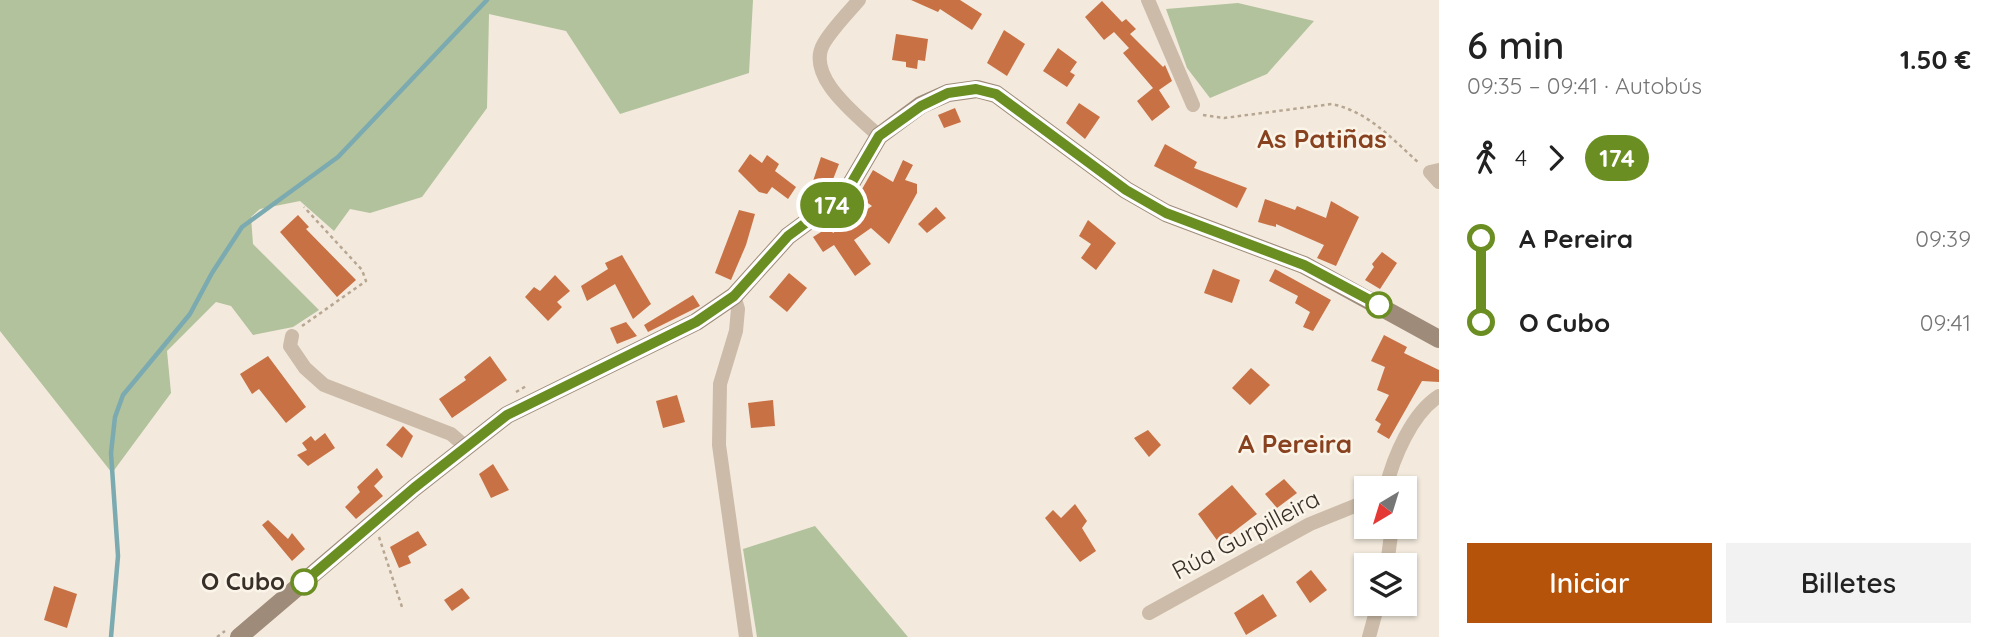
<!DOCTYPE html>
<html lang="es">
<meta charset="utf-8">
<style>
body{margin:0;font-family:Quicksand,sans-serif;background:#f2f2f2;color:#222;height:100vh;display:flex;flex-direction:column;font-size:26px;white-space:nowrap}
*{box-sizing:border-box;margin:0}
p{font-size:23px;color:#767676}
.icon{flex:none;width:38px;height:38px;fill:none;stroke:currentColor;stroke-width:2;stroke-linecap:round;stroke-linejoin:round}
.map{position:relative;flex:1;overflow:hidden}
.panel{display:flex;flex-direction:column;background:#fff;width:560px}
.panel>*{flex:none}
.badge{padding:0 14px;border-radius:23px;font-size:24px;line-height:46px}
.needle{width:46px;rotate:218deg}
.buttons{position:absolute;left:1354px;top:476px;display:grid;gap:14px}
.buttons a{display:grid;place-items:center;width:63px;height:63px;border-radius:0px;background:#fff;box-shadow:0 2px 5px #0004;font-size:35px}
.map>.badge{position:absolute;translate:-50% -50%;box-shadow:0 0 0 4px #fff}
.legs{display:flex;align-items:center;gap:10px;height:77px;padding:0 28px;font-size:23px}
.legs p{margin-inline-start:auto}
.head{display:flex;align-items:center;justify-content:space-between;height:119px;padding:0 28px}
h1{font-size:38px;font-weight:600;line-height:52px}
.cta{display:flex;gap:14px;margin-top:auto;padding:14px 28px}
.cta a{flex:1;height:80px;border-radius:0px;background:#b45309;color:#fff;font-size:28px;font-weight:600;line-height:80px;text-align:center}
.cta a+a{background:#f2f2f2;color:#222}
ul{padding:0 28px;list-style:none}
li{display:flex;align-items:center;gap:24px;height:84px;font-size:26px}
li i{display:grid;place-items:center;width:10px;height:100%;margin:0 9px;background:currentColor}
li i::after{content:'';width:18px;height:18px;margin:-9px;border:5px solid;border-radius:50%;background:#fff}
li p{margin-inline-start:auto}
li:first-child i{background:linear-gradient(#0000 50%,currentColor 0)}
li:last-child i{background:linear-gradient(currentColor 50%,#0000 0)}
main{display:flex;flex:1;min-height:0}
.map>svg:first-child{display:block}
.green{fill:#b2c29c}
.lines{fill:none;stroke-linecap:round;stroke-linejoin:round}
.stream{stroke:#7baab1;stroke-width:4.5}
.building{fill:#c87145}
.path{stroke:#b7a692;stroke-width:2.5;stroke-dasharray:3.5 3.5;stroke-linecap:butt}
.street{stroke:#cbbba8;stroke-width:14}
.secondary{stroke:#9f8b79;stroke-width:18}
.line-1-casing{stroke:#fff;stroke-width:16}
.line-1{stroke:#6b8e23;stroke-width:10}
.stop-1-dot{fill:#fff;stroke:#6b8e23;stroke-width:3.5}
.labels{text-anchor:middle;stroke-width:5;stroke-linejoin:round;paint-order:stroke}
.street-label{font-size:24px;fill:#382f28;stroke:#faf4e9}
.stop-label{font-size:24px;font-weight:bold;fill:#382f28;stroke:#faf4e9;text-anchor:end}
.neighbourhood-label{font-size:26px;font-weight:bold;fill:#89421f;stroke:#faf4e9}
</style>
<main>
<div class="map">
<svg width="1439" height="637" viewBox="0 0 1439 637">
<rect width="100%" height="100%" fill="#f3eadd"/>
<g class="green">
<path d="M 0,0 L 753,0 L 749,73 L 620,114 L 566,31 L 489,14 L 487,108 L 422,197 L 370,213 L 350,209 L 334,231 L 300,201 L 260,209 L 251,217 L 253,244 L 319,310 L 293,327 L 253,335 L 231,306 L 216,302 L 167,351 L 171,393 L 112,473 L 0,331 Z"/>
<path d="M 1238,3 L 1314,21 L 1267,74 L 1210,98 L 1187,68 L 1166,9 Z"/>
<path d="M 815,526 L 908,637 L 757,637 L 743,549 Z"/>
</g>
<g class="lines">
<path class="stream" d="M 111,637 L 118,556 L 111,453 L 115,417 L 123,395 L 190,314 L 212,273 L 242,227 L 338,157 L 487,0"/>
</g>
<g class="building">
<path d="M 911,0 L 960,0 L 982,14 L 972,30 L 940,9 L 938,12 Z"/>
<path d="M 1102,1 L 1122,22 L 1126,19 L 1136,29 L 1130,34 L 1163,67 L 1165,65 L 1172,81 L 1159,90 L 1170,107 L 1152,121 L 1137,101 L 1153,88 L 1123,53 L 1129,48 L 1114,32 L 1104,40 L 1085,17 Z"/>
<path d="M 1004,30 L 1025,44 L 1007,76 L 987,63 Z"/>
<path d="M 896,34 L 928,39 L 925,61 L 918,60 L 917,69 L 906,67 L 906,62 L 892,60 Z"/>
<path d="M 1058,48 L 1077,62 L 1070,72 L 1075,75 L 1067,87 L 1043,71 Z"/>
<path d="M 1079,103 L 1100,117 L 1085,139 L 1066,123 Z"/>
<path d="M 955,108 L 961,122 L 944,128 L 938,115 Z"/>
<path d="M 1165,144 L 1197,162 L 1194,168 L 1247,188 L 1237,208 L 1154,166 Z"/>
<path d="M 750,154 L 762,163 L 767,155 L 779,164 L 775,171 L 796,187 L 788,199 L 772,187 L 767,194 L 759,192 L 738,171 Z"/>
<path d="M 821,157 L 839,164 L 828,192 L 811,187 Z"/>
<path d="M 903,160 L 913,165 L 905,180 L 917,184 L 917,193 L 889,244 L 871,228 L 854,240 L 871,264 L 855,276 L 834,245 L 823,252 L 813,237 L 829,227 L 833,233 L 872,206 L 858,196 L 873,170 L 893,182 Z"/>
<path d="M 1265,199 L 1295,210 L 1297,206 L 1326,218 L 1331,201 L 1359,217 L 1336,266 L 1317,258 L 1324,245 L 1276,224 L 1276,227 L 1258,222 Z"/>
<path d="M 936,207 L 946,218 L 927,233 L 918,224 Z"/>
<path d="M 739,210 L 755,214 L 746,245 L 731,280 L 715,273 Z"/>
<path d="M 298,215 L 309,227 L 306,229 L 356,280 L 337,297 L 280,232 Z"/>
<path d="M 1088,220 L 1116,243 L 1096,270 L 1081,258 L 1091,244 L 1079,236 Z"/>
<path d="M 1382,252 L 1397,263 L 1380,289 L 1365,280 L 1374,267 L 1372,264 Z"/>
<path d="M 622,255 L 651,304 L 633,319 L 615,284 L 587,301 L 581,286 L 608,269 L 605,263 Z"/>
<path d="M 1213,269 L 1240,280 L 1232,303 L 1204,293 Z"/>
<path d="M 1275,269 L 1331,300 L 1313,331 L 1303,327 L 1310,312 L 1295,303 L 1298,296 L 1269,281 Z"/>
<path d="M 789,273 L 807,288 L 787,312 L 769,297 Z"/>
<path d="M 555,275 L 570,291 L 557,302 L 562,307 L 548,321 L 525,297 L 534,287 L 540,291 Z"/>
<path d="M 693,295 L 700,306 L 648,332 L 644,325 Z"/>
<path d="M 626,322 L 637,336 L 617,344 L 610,328 Z"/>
<path d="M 1384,335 L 1407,347 L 1404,353 L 1439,370 L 1439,382 L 1422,381 L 1389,439 L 1377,432 L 1381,424 L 1375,420 L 1389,395 L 1377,390 L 1385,367 L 1371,361 Z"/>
<path d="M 268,356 L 306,407 L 286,423 L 259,389 L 252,394 L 240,374 Z"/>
<path d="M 490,356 L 507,380 L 452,418 L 439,399 L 466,380 L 464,377 Z"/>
<path d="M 1251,368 L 1270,385 L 1250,405 L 1232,388 Z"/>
<path d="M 677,395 L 685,422 L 663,428 L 656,401 Z"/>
<path d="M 773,400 L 775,426 L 751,428 L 748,403 Z"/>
<path d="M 403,426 L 413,436 L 402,458 L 386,445 Z"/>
<path d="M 1148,430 L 1161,445 L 1149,457 L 1134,438 Z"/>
<path d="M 325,433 L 335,448 L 308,466 L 297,455 L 307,450 L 302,443 L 311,436 L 315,441 Z"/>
<path d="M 493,464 L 509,490 L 491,498 L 479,474 Z"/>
<path d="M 377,468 L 383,477 L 374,486 L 383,496 L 356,519 L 345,507 L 360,492 L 357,487 Z"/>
<path d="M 1284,479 L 1297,493 L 1277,508 L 1265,494 Z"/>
<path d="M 1232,485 L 1257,514 L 1219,543 L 1198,514 Z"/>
<path d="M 1075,504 L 1087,521 L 1082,528 L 1096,551 L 1080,562 L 1045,518 L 1053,510 L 1061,518 Z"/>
<path d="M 268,520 L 288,539 L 292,533 L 305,549 L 292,561 L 262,525 Z"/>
<path d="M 418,531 L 427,545 L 408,556 L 411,563 L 399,568 L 390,547 Z"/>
<path d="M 1311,570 L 1327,590 L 1310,603 L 1296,582 Z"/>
<path d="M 54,586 L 77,594 L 67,628 L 44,620 Z"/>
<path d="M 462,588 L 470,598 L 452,611 L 444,600 Z"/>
<path d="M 1263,594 L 1277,616 L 1246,635 L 1234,613 Z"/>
</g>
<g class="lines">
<g class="path">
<path d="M 1203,115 L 1224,118 L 1332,104 C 1369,112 1392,139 1419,163"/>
<path d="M 302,326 L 366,281 L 362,270 L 304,207"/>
<path d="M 516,392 L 528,385"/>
<path d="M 379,537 L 402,607"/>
<path d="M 217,637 L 225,631"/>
</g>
<g class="street">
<path d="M 859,0 C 847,14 833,28 824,43 C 804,76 858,116 879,136"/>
<path d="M 1148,0 L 1193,105"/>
<path d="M 1439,170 L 1430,172 L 1439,182"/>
<path d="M 734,296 L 738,309 L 736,331 L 720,384 L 719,445 L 746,637"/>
<path d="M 292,336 L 290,346 L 305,368 L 324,385 L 451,434 L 466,447"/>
<path d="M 1386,488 C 1393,458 1412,413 1439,396"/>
<path d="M 1387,565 L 1392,527"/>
<path d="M 1149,613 L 1310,524 L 1367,501"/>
<path d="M 1369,637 L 1378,604"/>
</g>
<path class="secondary" d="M 239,637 L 414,488 L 507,415 L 696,322 L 734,296 L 788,236 L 845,194 L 879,136 L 921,105 L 948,93 L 977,89 L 996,94 L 1126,190 L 1166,213 L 1304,265 L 1439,339"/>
</g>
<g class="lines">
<defs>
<path id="line-1" d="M 304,582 L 414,488 L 507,415 L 696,322 L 734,296 L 788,236 L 845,194 L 879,136 L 921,106 L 948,93 L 976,89 L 996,94 L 1126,190 L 1166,213 L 1304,265 L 1379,305"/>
</defs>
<use href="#line-1" class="line-1-casing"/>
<use href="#line-1" class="line-1"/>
</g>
<g class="stop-1-dot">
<circle cx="1379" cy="305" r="12"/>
<circle cx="304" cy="582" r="12"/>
</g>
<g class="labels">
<g class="street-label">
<text transform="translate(1246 535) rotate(-28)" y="8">Rúa Gurpilleira</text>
</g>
<g class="stop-label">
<text x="285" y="590">O Cubo</text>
</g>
<g class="neighbourhood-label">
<text x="1322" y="148">As Patiñas</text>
<text x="1295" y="453">A Pereira</text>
</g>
</g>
</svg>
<div class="buttons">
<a><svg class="needle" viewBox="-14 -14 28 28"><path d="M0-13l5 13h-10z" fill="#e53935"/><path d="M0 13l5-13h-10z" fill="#767676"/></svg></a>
<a><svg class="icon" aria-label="layers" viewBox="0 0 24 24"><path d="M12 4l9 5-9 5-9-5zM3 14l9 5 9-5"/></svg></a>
</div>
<b class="badge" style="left:832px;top:205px;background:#6b8e23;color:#fff">174</b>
</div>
<section class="panel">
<div class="head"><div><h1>6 min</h1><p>09:35 – 09:41 · Autobús</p></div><b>1.50 €</b></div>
<div class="legs"><svg class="icon" aria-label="walk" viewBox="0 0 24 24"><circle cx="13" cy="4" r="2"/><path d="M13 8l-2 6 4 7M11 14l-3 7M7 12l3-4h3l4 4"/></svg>4<svg class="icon" aria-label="forward" viewBox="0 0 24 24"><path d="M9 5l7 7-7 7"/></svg><b class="badge" style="background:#6b8e23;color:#fff">174</b></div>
<ul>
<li><i style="color:#6b8e23"></i><b>A Pereira</b><p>09:39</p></li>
<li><i style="color:#6b8e23"></i><b>O Cubo</b><p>09:41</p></li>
</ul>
<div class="cta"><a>Iniciar</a><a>Billetes</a></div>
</section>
</main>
